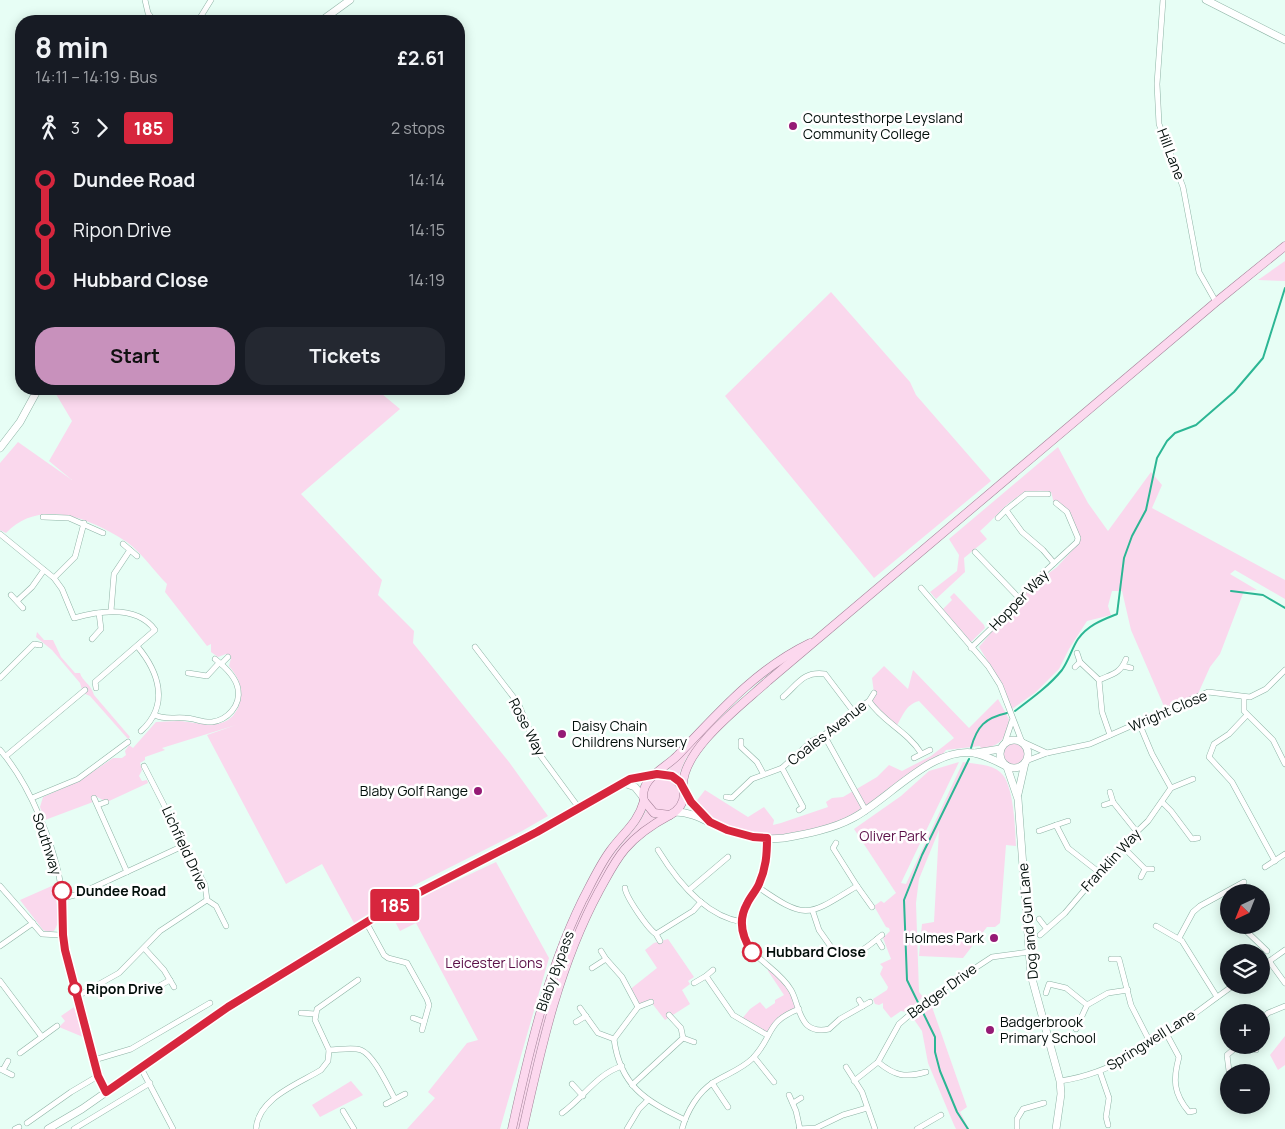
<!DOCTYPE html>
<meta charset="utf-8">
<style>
body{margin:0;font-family:Manrope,sans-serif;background:#242831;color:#f1f3f6;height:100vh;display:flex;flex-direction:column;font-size:19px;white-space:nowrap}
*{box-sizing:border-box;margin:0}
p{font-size:16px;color:#9ea1a6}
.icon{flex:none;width:28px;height:28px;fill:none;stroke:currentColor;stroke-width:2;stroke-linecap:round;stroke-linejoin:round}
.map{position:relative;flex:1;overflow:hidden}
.side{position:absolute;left:15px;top:15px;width:450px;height:380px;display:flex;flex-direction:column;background:#171b24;border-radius:20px;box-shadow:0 2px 12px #0003}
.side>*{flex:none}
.badge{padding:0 10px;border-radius:4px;font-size:18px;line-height:32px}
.needle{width:32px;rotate:223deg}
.fabs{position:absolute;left:1220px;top:884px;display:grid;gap:10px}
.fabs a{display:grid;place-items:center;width:50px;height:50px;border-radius:50%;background:#171b24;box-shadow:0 2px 12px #0003;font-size:25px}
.map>.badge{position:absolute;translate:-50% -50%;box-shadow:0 0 0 2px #fff}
.legs{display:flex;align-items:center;gap:8px;height:55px;padding:0 20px;font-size:16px}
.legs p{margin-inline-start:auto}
.summary{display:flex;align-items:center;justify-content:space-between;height:85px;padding:0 20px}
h1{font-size:28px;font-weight:700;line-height:38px}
.primary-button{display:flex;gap:10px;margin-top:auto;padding:10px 20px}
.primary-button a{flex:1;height:58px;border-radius:20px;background:#c891bc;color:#111;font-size:20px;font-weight:700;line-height:58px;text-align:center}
.primary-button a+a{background:#242831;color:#f1f3f6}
ul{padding:0 20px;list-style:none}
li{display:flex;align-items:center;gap:18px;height:50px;font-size:19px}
li i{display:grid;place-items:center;width:8px;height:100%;margin:0 6px;background:currentColor}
li i::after{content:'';width:12px;height:12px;margin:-6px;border:4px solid;border-radius:50%;background:#171b24}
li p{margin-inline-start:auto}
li:first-child i{background:linear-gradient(#0000 50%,currentColor 0)}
li:last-child i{background:linear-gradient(currentColor 50%,#0000 0)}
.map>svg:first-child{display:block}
.green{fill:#fad8ed}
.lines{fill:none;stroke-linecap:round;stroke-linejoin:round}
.stream{stroke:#2cb694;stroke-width:2}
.street-casing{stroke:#8db3a5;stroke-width:6}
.secondary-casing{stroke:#8db3a5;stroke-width:8}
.primary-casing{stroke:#a38097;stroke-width:9}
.street{stroke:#fff;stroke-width:5}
.secondary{stroke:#fff;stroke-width:7}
.primary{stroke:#fcd8ee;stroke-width:8}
.line-1-casing{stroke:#fff;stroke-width:11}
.line-1{stroke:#d7263d;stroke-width:8}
.poi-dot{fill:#951a75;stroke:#fff;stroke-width:2}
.stop-1-dot{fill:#fff;stroke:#d7263d;stroke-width:2.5}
.labels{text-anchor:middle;stroke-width:5;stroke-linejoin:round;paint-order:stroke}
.poi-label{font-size:14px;fill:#020e0a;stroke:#fff;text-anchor:start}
.street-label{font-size:14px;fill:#020e0a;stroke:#fff}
.park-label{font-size:14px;fill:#5b0f47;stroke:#fff}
.stop-label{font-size:14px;font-weight:bold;fill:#020e0a;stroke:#fff;text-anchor:start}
</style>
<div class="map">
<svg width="1285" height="1129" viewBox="0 0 1285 1129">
<rect width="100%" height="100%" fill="#e7fef5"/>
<g class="green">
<path d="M 1285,261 L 1285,281 L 1258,280 Z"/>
<path d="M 831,292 L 910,382 L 916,395 L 991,481 L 874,578 L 725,396 Z"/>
<path d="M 53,389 L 376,389 L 400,409 L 301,494 L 382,580 L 378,595 L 414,631 L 413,643 L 509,762 L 548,816 L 522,831 L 411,887 L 354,923 L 322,864 L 286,884 L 207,735 L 236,725 L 162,748 L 165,750 L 145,757 L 145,760 L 140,763 L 142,770 L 139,776 L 142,781 L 147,780 L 148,783 L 107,802 L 95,796 L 91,798 L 93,802 L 45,820 L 40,807 L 43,797 L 79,781 L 113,758 L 122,758 L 126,755 L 125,751 L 129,745 L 133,748 L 156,722 C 166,722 178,720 188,722 C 208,725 232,730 240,702 C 244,688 238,677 229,666 L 231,658 L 226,654 L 218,657 L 211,652 L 211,644 L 207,646 L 165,592 L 167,584 C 154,571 142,553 127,542 C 92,519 40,497 6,533 L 0,530 L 0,463 L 18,442 L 72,480 L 49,461 L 72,421 Z"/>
<path d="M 1058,447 L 1088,503 L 1108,531 L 1151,472 L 1162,485 L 1152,508 L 1285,580 L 1285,599 L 1235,570 L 1230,574 L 1257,590 L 1244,591 L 1220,654 L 1210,667 L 1197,696 L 1166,711 L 1131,630 L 1122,591 L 1112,591 L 1108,606 L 1111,615 L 1087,621 L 1069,649 L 1059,669 L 1036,692 L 1012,709 L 1003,686 L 979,647 L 1028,589 L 1057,567 L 1078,544 C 1077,523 1071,514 1054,503 L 1051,492 C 1015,485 1003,512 980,531 L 987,539 L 964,558 L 965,572 L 936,599 L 930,592 L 957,571 L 959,555 L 949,539 Z"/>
<path d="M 954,593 L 984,625 L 985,628 L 971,642 L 943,609 L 952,600 L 950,597 Z"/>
<path d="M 37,632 L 44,640 L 53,640 L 61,657 L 75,673 L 80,673 C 82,681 91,684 94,695 L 130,737 L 128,739 L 90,696 L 83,693 L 80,683 L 52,650 L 36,637 Z"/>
<path d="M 884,666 L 908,689 L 913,670 L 969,728 L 998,699 L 1009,719 C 1007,739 1000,746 981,749 L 980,746 L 946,750 L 939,759 L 852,819 L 780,838 L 729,827 L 711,818 L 706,819 L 695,803 L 705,790 L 748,817 L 764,807 L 774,820 L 773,825 L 781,823 L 828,807 L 826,802 L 832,798 L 843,797 L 877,777 L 889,765 L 902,771 L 931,756 L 954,738 L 919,701 C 905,705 903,716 896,727 L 869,701 L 874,693 L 872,678 Z"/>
<path d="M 715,720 L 716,724 L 686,758 L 679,774 L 669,769 Z"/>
<circle cx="1014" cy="754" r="11"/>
<path d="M 959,762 L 901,883 L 906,884 L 963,762 C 974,764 991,764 1000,772 C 1014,783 1015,828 1016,846 L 1006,845 L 1000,923 L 995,927 L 987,927 L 963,958 L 919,956 L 922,924 L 934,922 L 939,830 L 919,879 L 916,903 L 919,992 L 923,997 L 906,1012 L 901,1011 L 891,1018 L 883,1008 L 883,1003 L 879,1005 L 875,1004 L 873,999 L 887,990 L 888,987 L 880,974 L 883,967 L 880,964 L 891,959 L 883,938 L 890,931 L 889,928 L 886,927 L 874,906 L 881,901 L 884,903 L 896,893 L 854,829 L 901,796 L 929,771 Z"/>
<circle cx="664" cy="794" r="17"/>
<path d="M 646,811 L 656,819 C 636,831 626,846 613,865 C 558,943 539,1038 519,1129 L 516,1129 C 535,1039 557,950 603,869 C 615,848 635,833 646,811 Z"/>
<path d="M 496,862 L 549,958 L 500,1129 L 407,1129 L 435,1098 L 428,1092 L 467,1043 L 478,1040 L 416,923 L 400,931 L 392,916 L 432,892 Z"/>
<path d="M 54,885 C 54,900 64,917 54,931 L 48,932 L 43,930 L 20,900 Z"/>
<path d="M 668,939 L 694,977 L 688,981 L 690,984 L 682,990 L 690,1004 L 665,1020 L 651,1002 L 638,1007 L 628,991 L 657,968 L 645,950 L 654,943 Z"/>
<path d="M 768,967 L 784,979 L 799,1009 L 788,1013 L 767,1035 L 741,1020 L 750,1009 L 760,1002 L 766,1009 L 775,1003 L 775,1000 L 784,995 L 768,971 Z"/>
<path d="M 931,1004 L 967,1107 L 960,1112 L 969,1129 L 956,1129 L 954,1125 L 928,1063 L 922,1031 L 913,1018 Z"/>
<path d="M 74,1007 L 83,1037 L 59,1027 L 65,1021 L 61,1016 Z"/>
<path d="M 1285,1036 L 1285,1065 L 1278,1070 L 1270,1055 Z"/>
<path d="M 351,1081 L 363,1095 L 320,1117 L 312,1105 Z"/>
</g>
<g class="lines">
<g class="stream">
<path d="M 1231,591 L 1263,595 L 1285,608"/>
<path d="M 1015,711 C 1031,699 1049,686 1062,670 C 1069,660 1072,648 1078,639 C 1088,625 1102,620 1117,614 L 1124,558 L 1132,536 L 1146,510 L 1157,458 L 1167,441 L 1175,433 L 1196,425 L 1234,392 L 1263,358 L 1285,288"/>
<path d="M 971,748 C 977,726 985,718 1007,713"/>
<path d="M 968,1129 L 957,1112 L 940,1071 L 935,1052 L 935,1037 L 907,980 L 904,900 L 922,855 L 969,759"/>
</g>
<defs>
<g id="street">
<path d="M 145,0 L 148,13 L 154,21"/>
<path d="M 1163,0 L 1157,84 L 1159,124 L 1183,187 L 1199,272 L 1216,302"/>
<path d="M 198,21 L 211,0"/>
<path d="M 1048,494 L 1026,494 L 1006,510 L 1022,532 L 1043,550 L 1054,563"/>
<path d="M 43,517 L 69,518 L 103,533"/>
<path d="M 998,518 L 1006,510"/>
<path d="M 0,534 L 54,578 L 62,589 L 74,618 C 99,611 137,605 155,630 L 95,682 L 96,688"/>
<path d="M 123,544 L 137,556"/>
<path d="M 975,552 L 1019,598"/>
<path d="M 54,578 L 75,557 L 84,523"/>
<path d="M 921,588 L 988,666 L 1000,685 L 1022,742"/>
<path d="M 11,595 L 23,608"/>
<path d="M 17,601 L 32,587 L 44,570"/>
<path d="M 111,611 L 114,574 L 130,550"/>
<path d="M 92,639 L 101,629 L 99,613"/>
<path d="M 137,646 C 159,672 170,705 141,731"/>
<path d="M 475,647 L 518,703 L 540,755 L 579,808"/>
<path d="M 971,648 L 1006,614 L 1026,589 L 1077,542 L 1078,538 L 1067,512 L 1056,503"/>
<path d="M 1077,653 L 1080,662"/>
<path d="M 221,664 L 228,657"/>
<path d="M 1123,666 L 1131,668"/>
<path d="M 1075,667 L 1080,662 L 1099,680 L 1102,712 L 1110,735"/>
<path d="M 188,673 L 207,676 L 219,663"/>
<path d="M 0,678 L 34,644 L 40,645"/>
<path d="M 1099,680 C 1112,674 1120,674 1126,659"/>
<path d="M 783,697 C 798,684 803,671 825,674 L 853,711"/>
<path d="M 1244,697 L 1244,711 L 1273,740 L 1285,764"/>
<path d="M 869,701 C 883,722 907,731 921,753"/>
<path d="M 155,715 C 165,720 174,717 185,718 C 194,718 203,723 212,722 C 227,720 241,706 238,689 C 236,677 224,666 215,659"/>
<path d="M 1247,715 L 1229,734 L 1214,744 L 1209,757 L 1232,782 L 1275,861"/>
<path d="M 824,735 L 866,811"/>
<path d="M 741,741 L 741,747 L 757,762 L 763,773"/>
<path d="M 1005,742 L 1012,721"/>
<path d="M 1023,742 L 1047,753"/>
<path d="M 0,750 C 30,784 56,848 62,893 C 65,912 62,931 65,950 L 98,1076 L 106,1092"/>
<path d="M 6,756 L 85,690"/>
<path d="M 914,758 L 930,750"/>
<path d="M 1026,761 L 1047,753 L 1090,744 L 1208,692 L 1250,697 L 1266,689 L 1285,670"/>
<path d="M 144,766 L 205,885 L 207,900 L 216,906 L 226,926"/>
<path d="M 782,768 L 803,807 L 799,810"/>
<path d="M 1171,788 L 1193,779"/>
<path d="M 1110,792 L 1113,802 L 1137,832"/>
<path d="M 726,797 L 732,798 L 752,779 L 782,768 L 812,741 L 824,735 L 869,701 L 874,693"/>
<path d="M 32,798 L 78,779 L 128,742"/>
<path d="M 94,798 L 127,872"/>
<path d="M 1162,802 L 1171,811 L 1192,839 L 1198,838"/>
<path d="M 98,805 L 106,802"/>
<path d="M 1104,805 L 1113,802"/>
<path d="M 1056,825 L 1068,821"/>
<path d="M 1039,831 L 1056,825 L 1068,848 L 1100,873"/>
<path d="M 767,838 C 767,855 766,871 758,887 C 752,899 743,907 742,921 C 740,956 776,964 791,990 C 797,1000 798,1016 807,1025 C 814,1031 821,1031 829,1029 L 840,1019 L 870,1002"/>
<path d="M 1122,846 L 1145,869 L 1152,869"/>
<path d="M 658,850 C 677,881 705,916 742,922"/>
<path d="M 1265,867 L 1285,854"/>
<path d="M 1141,877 L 1145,869"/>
<path d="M 0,886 L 42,934 L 59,935"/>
<path d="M 857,886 L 872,907"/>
<path d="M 758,887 C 807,921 808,916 857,886 L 833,848 L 836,843"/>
<path d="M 625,888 C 626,897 648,929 656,934 L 693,911 L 701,902"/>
<path d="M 689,890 L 728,857"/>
<path d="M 1225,893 L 1229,901"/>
<path d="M 63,898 L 79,894 L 185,845"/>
<path d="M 813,912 L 819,930 L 836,954 C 855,960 868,946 882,935"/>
<path d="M 1039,919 L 1046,928"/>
<path d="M 366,922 L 384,955 L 388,958 L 407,963 L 427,999 L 429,1005 L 422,1030"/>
<path d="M 1240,925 L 1267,951"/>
<path d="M 1156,926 L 1182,941 L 1217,997"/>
<path d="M 656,934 L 660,941"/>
<path d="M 1040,935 L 1065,913 L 1122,846 L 1148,821 L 1171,788 L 1152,754 L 1139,723"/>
<path d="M 1179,938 L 1193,912 L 1200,906 L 1244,882"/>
<path d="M 877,939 L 882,947"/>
<path d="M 0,946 L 33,923"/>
<path d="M 144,948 L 164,970 L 174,987"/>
<path d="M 601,951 L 606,959"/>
<path d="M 1111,959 L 1119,959 L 1131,1005 L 1151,1044"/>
<path d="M 1269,961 L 1285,983"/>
<path d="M 1261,967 L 1285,950"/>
<path d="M 592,968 L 606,959 L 622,977 L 638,1007"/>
<path d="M 706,976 L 713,970"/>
<path d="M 0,981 L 42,1037"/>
<path d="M 694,983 L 706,976 L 733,1015 L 767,1035"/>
<path d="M 161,985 L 170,980"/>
<path d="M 1046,993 L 1049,984 L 1066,988 L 1087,1005 L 1108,993 L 1128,990"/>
<path d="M 76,997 L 119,973 L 160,931 L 207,900"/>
<path d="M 859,1000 L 863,1006"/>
<path d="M 651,1002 L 638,1007 L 614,1039 C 620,1086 646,1101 685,1120"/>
<path d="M 580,1008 L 598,1033 L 614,1039"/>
<path d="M 301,1013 L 315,1014"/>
<path d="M 413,1018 L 424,1022"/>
<path d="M 1261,1020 L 1268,1013 L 1285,1006"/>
<path d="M 576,1022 L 586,1016"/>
<path d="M 1076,1029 L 1087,1005"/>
<path d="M 1166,1033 L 1179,1057 C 1173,1079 1173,1093 1189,1112 L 1194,1111"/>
<path d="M 683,1038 L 694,1042"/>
<path d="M 1254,1045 L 1256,1050"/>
<path d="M 329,1050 C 339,1050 352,1047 361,1050 C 374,1055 388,1087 395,1099"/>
<path d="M 20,1053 L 57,1026"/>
<path d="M 754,1057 L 774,1082"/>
<path d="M 94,1060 L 131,1049 L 210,1003"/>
<path d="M 878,1062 C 895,1076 905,1078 926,1072"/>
<path d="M 846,1067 L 862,1092 L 875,1129"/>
<path d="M 141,1068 L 173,1129"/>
<path d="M 0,1069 L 12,1075"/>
<path d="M 3,1070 L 8,1061"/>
<path d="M 1229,1071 L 1227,1055 L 1239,1045"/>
<path d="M 1100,1072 L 1109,1098 L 1106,1117 L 1108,1125"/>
<path d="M 854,1081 L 878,1062 L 899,1024 L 928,999 L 992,957 L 1029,952"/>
<path d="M 1060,1081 C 1127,1072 1181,1022 1234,985"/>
<path d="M 712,1083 L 728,1107"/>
<path d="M 572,1084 L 583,1096"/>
<path d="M 632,1085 L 683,1038 L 681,1028 L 669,1015"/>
<path d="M 789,1095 L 796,1111 L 800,1129"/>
<path d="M 793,1103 L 801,1098"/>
<path d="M 386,1104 L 405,1094"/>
<path d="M 343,1111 L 354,1129"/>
<path d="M 562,1113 C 583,1098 597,1074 622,1066"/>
<path d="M 27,1123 L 71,1092 L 98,1076"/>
<path d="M 15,1129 L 19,1127"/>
<path d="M 74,1129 L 150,1083"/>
<path d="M 256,1129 C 258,1098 298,1084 321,1070 L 328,1061 L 329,1050 L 315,1020 L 317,1009 L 358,980"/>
<path d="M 627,1129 L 639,1109 L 647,1101"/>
<path d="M 682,1129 C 687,1111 698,1092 714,1082 C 727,1074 742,1069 753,1058 C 774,1036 765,1022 799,1009"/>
<path d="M 799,1129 L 816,1128 L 843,1115 L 867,1108"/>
<path d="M 917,1129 L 941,1115"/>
<path d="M 1017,1129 L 1017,1119 L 1023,1109 L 1044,1103"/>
</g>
<g id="secondary">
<path d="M 1206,0 L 1285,40"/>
<path d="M 321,21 L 350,0"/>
<path d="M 0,448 L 20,422 L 38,389"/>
<circle cx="1014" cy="754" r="14"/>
<path d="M 975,753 L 1000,749"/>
<path d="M 1007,767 L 1018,799 L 1031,975 L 1060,1081 L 1061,1094 L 1056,1129"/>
<path d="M 624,783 L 635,787 L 643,797"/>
<path d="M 684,793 L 705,819"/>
<path d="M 1018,794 L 1025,763"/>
<path d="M 675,812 C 696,812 709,824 728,830 C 745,837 766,840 784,838 C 806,834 833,829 853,818 C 889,799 931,747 974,753 C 985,755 996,761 1006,766"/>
<path d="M 48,1129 L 82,1109 L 228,1007 L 407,898 L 537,833 L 613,788 L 634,778 L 654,775"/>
</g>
<g id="primary">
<path d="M 657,774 L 672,776 L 683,787 C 686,799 681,809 670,815 L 654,813 L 644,801 C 638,779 666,768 678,755 C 718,713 756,669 810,643"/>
<path d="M 683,787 C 681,750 742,705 768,681 L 1216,302 L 1285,246"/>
<path d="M 512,1129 C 529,1051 547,973 582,901 C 591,884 599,866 610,851 C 623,833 638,823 644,801"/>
<path d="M 523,1129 C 541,1048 559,965 599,891 C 607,877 614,862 625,849 C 637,835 653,824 670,815"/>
</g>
</defs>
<use href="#street" class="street-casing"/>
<use href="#secondary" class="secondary-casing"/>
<use href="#primary" class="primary-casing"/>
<use href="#street" class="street"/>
<use href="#secondary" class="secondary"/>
<use href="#primary" class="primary"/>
</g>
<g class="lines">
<defs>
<path id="line-1" d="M 62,891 L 63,935 L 65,950 L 98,1076 L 106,1092 L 228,1007 L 393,906 L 537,832 L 630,779 L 657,774 L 672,776 L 680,782 L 691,802 L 710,822 L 727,830 L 753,837 L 767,838 C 767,855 766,868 759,884 C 756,891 750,897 747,904 C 738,920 742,937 752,952"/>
</defs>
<use href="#line-1" class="line-1-casing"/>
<use href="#line-1" class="line-1"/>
</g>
<g class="poi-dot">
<circle cx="793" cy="126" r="5"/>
<circle cx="562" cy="734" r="5"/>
<circle cx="478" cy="791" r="5"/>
<circle cx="994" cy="938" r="5"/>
<circle cx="990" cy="1030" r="5"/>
</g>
<g class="stop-1-dot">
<circle cx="62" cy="891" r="9"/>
<circle cx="752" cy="952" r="9"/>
<circle cx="75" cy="989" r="6"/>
</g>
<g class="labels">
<g class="poi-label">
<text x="803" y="123">Countesthorpe Leysland<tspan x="803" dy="16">Community College</tspan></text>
<text x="572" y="731">Daisy Chain<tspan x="572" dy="16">Childrens Nursery</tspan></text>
<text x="468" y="796" text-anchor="end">Blaby Golf Range</text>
<text x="984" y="943" text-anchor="end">Holmes Park</text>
<text x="1000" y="1027">Badgerbrook<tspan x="1000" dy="16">Primary School</tspan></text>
</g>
<g class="street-label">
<text transform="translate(1171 154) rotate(69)" y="5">Hill Lane</text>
<text transform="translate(1019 600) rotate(-46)" y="5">Hopper Way</text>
<text transform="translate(1168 711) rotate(-23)" y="5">Wright Close</text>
<text transform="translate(527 727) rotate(63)" y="5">Rose Way</text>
<text transform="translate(827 733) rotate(-38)" y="5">Coales Avenue</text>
<text transform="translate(47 844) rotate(72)" y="5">Southway</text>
<text transform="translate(185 848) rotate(65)" y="5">Lichfield Drive</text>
<text transform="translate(1111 860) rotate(-47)" y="5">Franklin Way</text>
<text transform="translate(1028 921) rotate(-95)" y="5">Dog and Gun Lane</text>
<text transform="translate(555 971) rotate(-70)" y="5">Blaby Bypass</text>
<text transform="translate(942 991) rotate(-36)" y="5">Badger Drive</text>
<text transform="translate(1151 1040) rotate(-32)" y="5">Springwell Lane</text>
</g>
<g class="park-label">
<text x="893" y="841">Oliver Park</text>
<text x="494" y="968">Leicester Lions</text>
</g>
<g class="stop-label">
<text x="76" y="896">Dundee Road</text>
<text x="766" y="957">Hubbard Close</text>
<text x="86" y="994">Ripon Drive</text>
</g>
</g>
</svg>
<div class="fabs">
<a><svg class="needle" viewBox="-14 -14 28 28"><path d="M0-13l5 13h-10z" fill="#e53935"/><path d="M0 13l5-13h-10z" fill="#9ea1a6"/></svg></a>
<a><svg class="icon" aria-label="layers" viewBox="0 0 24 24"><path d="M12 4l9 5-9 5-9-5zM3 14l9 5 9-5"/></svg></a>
<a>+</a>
<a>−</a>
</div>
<b class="badge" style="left:395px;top:905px;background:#d7263d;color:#fff">185</b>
<section class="side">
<div class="summary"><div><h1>8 min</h1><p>14:11 – 14:19 · Bus</p></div><b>£2.61</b></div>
<div class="legs"><svg class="icon" aria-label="walk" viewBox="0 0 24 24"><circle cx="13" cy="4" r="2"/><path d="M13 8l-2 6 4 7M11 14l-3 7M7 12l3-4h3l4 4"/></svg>3<svg class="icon" aria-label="forward" viewBox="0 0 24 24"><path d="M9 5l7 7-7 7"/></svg><b class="badge" style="background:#d7263d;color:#fff">185</b><p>2 stops</p></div>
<ul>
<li><i style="color:#d7263d"></i><b>Dundee Road</b><p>14:14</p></li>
<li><i style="color:#d7263d"></i><span>Ripon Drive</span><p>14:15</p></li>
<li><i style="color:#d7263d"></i><b>Hubbard Close</b><p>14:19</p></li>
</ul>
<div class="primary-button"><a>Start</a><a>Tickets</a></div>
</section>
</div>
